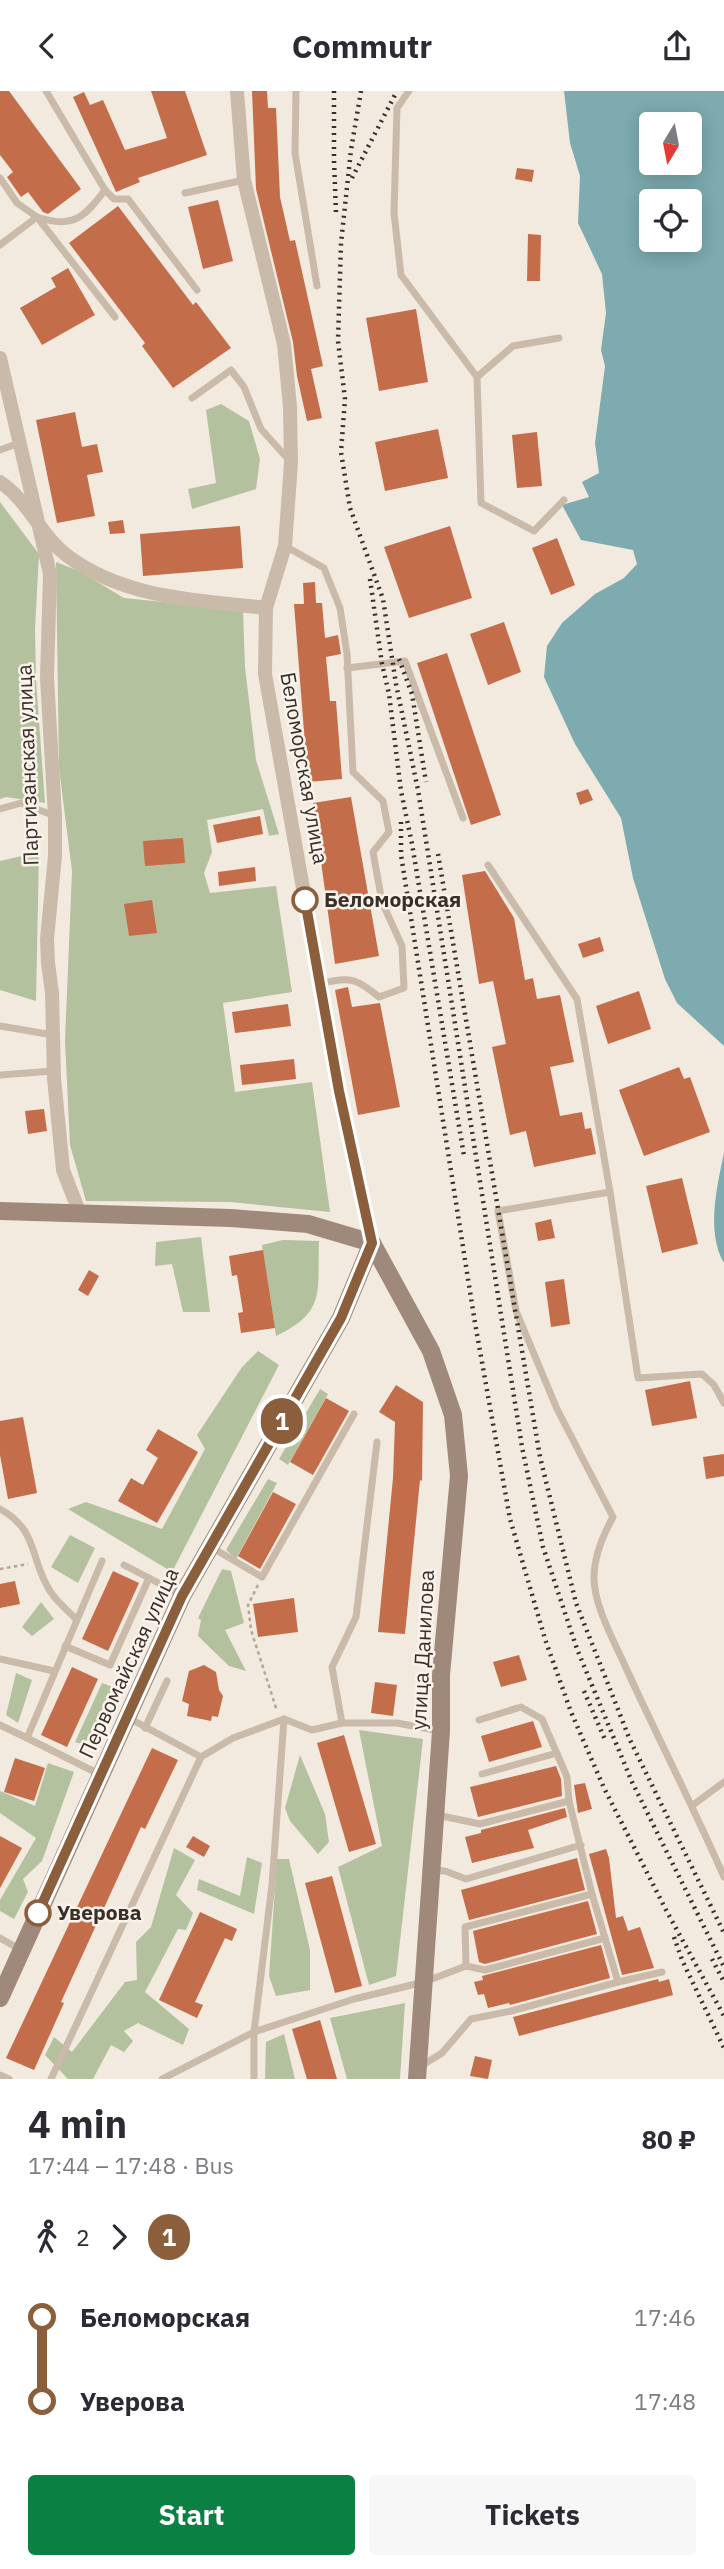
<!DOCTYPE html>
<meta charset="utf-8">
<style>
body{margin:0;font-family:"IBM Plex Sans",sans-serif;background:#f7f7f7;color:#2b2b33;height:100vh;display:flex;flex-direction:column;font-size:26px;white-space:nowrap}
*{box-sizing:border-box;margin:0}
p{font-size:23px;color:#7c7c81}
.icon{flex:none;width:38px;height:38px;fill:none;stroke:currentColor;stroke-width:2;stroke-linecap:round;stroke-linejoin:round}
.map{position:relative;height:1988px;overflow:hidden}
.drawer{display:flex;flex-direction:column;background:#fff;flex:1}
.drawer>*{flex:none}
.badge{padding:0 14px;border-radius:23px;font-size:24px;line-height:46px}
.needle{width:46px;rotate:190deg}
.buttons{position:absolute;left:639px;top:21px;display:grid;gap:14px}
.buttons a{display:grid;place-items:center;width:63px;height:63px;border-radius:7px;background:#fff;box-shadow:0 4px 18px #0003;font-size:35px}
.map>.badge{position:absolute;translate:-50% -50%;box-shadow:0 0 0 4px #fff}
.legs{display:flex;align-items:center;gap:10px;height:77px;padding:0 28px;font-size:23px}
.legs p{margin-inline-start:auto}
.overview{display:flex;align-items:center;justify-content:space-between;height:119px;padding:0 28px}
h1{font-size:38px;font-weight:700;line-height:52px}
.button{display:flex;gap:14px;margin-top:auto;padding:14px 28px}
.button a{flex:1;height:80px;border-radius:7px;background:#0b8043;color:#fff;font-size:28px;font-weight:700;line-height:80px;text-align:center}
.button a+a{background:#f7f7f7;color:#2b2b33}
ul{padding:0 28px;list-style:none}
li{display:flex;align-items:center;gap:24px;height:84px;font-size:26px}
li i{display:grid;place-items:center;width:10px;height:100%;margin:0 9px;background:currentColor}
li i::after{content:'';width:18px;height:18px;margin:-9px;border:5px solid;border-radius:50%;background:#fff}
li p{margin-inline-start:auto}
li:first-child i{background:linear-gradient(#0000 50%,currentColor 0)}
li:last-child i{background:linear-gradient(currentColor 50%,#0000 0)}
header{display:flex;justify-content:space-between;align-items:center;height:91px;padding:0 28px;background:#fff;font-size:32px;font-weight:700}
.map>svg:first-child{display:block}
.green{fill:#b4c19e}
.water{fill:#7dabaf;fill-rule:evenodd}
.building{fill:#c46d4b}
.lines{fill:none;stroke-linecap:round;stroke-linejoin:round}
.path{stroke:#b6a494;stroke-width:2.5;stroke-dasharray:3.5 3.5;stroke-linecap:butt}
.service{stroke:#cabaaa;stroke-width:7}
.minor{stroke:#cabaaa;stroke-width:14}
.secondary{stroke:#9e897b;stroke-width:18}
.rail{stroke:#382f29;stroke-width:4.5;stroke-dasharray:2 5;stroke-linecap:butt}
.line-1-casing{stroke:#fff;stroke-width:16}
.line-1{stroke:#8b5e3c;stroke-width:10}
.stop-1-dot{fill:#fff;stroke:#8b5e3c;stroke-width:3.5}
.labels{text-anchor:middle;stroke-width:5;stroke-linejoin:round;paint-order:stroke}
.street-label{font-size:21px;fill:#382f29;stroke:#faf3eb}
.stop-label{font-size:21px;font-weight:bold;fill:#382f29;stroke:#faf3eb;text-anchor:start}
</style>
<header><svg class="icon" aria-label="back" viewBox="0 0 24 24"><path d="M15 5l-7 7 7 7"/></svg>Commutr<svg class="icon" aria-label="share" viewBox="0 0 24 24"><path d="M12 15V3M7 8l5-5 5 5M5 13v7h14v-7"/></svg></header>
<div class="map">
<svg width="724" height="1988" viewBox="0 0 724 1988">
<rect width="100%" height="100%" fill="#f2eade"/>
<g class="green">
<path d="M 221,313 L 249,330 L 260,368 L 256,398 L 192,418 L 188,398 L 216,392 L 206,319 Z"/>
<path d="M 0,411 L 39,463 L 35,538 L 36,589 L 45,712 L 6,706 L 0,708 Z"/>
<path d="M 56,471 L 79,480 L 124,507 L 243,519 L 245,576 L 256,669 L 279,743 L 269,745 L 263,718 L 207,729 L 212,761 L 204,782 L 210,802 L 276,795 L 292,901 L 223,912 L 235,1001 L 312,991 L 330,1121 L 230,1111 L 86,1110 L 70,1054 L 65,950 L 72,780 L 59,677 Z"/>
<path d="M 39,761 L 36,910 L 0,899 L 0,770 Z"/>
<path d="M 201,1146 L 210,1221 L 183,1221 L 172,1173 L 155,1175 L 156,1151 Z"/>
<path d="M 283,1149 L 319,1150 C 317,1200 327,1221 276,1245 L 262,1154 Z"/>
<path d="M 258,1260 L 279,1274 L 172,1481 L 68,1418 L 86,1411 L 162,1438 L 205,1358 L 197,1344 L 242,1276 Z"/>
<path d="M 320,1298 L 328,1303 L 288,1374 L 279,1368 Z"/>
<path d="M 268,1388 L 277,1392 L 236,1468 L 226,1459 Z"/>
<path d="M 70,1444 L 95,1457 L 78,1492 L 51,1476 Z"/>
<path d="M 222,1478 L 231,1480 L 244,1532 L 225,1539 L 246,1580 L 229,1575 L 198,1545 L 201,1529 L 198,1527 Z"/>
<path d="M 41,1511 L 54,1528 L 32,1545 L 22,1536 Z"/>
<path d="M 16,1582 L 32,1589 L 18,1632 L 6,1624 Z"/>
<path d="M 102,1592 L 113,1596 L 85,1654 L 75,1651 Z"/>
<path d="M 359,1639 L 423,1648 L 396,1885 L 369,1894 L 338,1776 L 382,1755 Z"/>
<path d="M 300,1664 L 325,1723 L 329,1751 L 318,1763 L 290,1730 L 285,1717 Z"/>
<path d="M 48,1672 L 74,1681 L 42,1770 L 23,1788 L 28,1801 L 14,1828 L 0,1820 L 0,1809 L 36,1747 L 0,1722 L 0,1700 L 35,1715 Z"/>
<path d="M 174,1757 L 195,1769 L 176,1804 L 193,1822 L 186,1839 L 178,1838 L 145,1901 L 189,1938 L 183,1954 L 138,1932 L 124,1940 L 133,1950 L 124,1961 L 111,1954 L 93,1988 L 68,1988 L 45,1964 L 54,1946 L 72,1961 L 125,1891 L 137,1889 L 136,1851 L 151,1836 Z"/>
<path d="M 247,1766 L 262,1772 L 254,1823 L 197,1799 L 199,1788 L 240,1805 Z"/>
<path d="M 277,1768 L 289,1768 L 310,1859 L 310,1899 L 276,1905 L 269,1885 Z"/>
<path d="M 405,1912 L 400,1988 L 347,1988 L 330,1927 Z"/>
<path d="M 284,1943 L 295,1988 L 265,1988 L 266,1951 Z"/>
</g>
<g class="water">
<path d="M 564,0 L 724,0 L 724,955 L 677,912 L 665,888 L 633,787 L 621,727 L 575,653 L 544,586 L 547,555 L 562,532 L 595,503 L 624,487 L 637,473 L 633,459 L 581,449 L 562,414 L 589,406 L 582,391 L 599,382 L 595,352 L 605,275 L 601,259 L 606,222 L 602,183 L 578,132 L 580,85 L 570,52 ZM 651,33 L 690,33 L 690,72 L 651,72 ZM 651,110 L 690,110 L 690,149 L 651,149 Z"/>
<path d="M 724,1062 L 724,1172 C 706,1141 717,1095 724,1062 Z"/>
</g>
<g class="building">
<path d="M 0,0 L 9,0 L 81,98 L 48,123 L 43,121 L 28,101 L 21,106 L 7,86 L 13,81 L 0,64 Z"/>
<path d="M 151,0 L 185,0 L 207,64 L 138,87 L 140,91 L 116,101 L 73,6 L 84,1 L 90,14 L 103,9 L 125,59 L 167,47 Z"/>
<path d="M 252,0 L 267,0 L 268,17 L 276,17 L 280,106 L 290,150 L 295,149 L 323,275 L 311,278 L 322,327 L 307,330 L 297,285 L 293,251 L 256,98 Z"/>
<path d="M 517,77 L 534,79 L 532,91 L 515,88 Z"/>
<path d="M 218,109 L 233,170 L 203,178 L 188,116 Z"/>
<path d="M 118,115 L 193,214 L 196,211 L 231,257 L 173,297 L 142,255 L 145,252 L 69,152 Z"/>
<path d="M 528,143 L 541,144 L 540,190 L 527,190 Z"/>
<path d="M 68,177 L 95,224 L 42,254 L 20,217 L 56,196 L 51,187 Z"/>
<path d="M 416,218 L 428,291 L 379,300 L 366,227 Z"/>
<path d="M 75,321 L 82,356 L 97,353 L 103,381 L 87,384 L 95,425 L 57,432 L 36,329 Z"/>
<path d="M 438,338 L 448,387 L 385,400 L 375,351 Z"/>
<path d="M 537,341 L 542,395 L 517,397 L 512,344 Z"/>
<path d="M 123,429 L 125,442 L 110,443 L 108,431 Z"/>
<path d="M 240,435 L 243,477 L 143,485 L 140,443 Z"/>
<path d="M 450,435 L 472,507 L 409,527 L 384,456 Z"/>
<path d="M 557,447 L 575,494 L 551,504 L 532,457 Z"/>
<path d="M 315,491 L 316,512 L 322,512 L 325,547 L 338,544 L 341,563 L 326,566 L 330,610 L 336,610 L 342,688 L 308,691 L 294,513 L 304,513 L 303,492 Z"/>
<path d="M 504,531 L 521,581 L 488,594 L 470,543 Z"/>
<path d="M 447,562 L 501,724 L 471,734 L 417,572 Z"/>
<path d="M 588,698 L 593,709 L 580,714 L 576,702 Z"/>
<path d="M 351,706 L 379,865 L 335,873 L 313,712 Z"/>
<path d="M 260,725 L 263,743 L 217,752 L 213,734 Z"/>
<path d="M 183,747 L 185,772 L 145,775 L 143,750 Z"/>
<path d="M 255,776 L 256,790 L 219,795 L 218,781 Z"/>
<path d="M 485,780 L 514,827 L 525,889 L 533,887 L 537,908 L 560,904 L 574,971 L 550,976 L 560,1025 L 582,1021 L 585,1038 L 591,1037 L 596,1063 L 534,1076 L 526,1040 L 510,1044 L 492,956 L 506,953 L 493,890 L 479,893 L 462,784 Z"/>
<path d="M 152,809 L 157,842 L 129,845 L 124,813 Z"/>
<path d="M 600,846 L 604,860 L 583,867 L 578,853 Z"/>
<path d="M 348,896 L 352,916 L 380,912 L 400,1016 L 358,1024 L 335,899 Z"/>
<path d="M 639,900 L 651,938 L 608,953 L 596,915 Z"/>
<path d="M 288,913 L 291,935 L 235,942 L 232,921 Z"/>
<path d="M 294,968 L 296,988 L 242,994 L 240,974 Z"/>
<path d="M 679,976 L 684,988 L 690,986 L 710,1041 L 644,1065 L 619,999 Z"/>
<path d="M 44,1018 L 47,1040 L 28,1043 L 25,1020 Z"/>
<path d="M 682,1087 L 698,1153 L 662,1162 L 646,1095 Z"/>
<path d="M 551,1128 L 555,1147 L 538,1150 L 535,1132 Z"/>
<path d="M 263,1159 L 275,1237 L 241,1242 L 238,1222 L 243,1221 L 237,1184 L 232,1185 L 229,1165 Z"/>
<path d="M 89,1179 L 99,1185 L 88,1205 L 78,1199 Z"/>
<path d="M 564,1188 L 570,1233 L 551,1236 L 545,1191 Z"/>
<path d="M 690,1290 L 697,1327 L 652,1335 L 645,1299 Z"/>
<path d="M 396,1294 L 423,1311 L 422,1390 L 420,1389 L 405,1543 L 378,1541 L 393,1387 L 395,1331 L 379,1321 Z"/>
<path d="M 326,1307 L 349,1320 L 313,1384 L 290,1371 Z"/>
<path d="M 23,1326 L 37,1402 L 8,1408 L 0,1364 L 0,1330 Z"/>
<path d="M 158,1338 L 198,1361 L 157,1432 L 118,1410 L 131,1387 L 143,1394 L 158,1367 L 146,1359 Z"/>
<path d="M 724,1363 L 724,1385 L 706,1388 L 703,1366 Z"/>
<path d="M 273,1401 L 296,1413 L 260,1478 L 238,1465 Z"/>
<path d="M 113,1480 L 139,1492 L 108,1560 L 82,1548 Z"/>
<path d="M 15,1490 L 20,1513 L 0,1517 L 0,1493 Z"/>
<path d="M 294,1507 L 298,1541 L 258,1546 L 253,1513 Z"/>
<path d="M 519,1564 L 527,1589 L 501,1596 L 493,1571 Z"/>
<path d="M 204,1574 L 216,1581 L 219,1599 L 223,1605 L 218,1626 L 212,1625 L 211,1630 L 187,1625 L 189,1613 L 182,1610 L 189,1580 Z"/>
<path d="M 72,1576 L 98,1588 L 67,1656 L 41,1644 Z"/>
<path d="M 375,1591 L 397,1594 L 393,1625 L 371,1622 Z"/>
<path d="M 533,1630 L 542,1656 L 489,1671 L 481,1645 Z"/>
<path d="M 344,1644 L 376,1753 L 349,1761 L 317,1652 Z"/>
<path d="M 152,1657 L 178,1669 L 145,1738 L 141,1736 L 61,1911 L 64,1912 L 34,1979 L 6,1967 Z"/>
<path d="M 15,1667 L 45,1677 L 34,1710 L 4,1701 Z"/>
<path d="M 556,1675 L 561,1688 L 562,1705 L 478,1726 L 470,1696 Z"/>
<path d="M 585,1692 L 592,1718 L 578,1722 L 574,1694 Z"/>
<path d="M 565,1717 L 567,1726 L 528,1739 L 534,1757 L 472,1772 L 465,1746 L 481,1742 L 481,1739 Z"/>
<path d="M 0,1745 L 22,1757 L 0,1797 Z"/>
<path d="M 193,1745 L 210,1755 L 204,1766 L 186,1756 Z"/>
<path d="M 606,1758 L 609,1767 L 616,1827 L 623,1825 L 628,1840 L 640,1836 L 654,1877 L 622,1884 L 589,1763 Z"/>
<path d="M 577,1767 L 585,1799 L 469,1829 L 461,1799 Z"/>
<path d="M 332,1785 L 362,1895 L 335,1902 L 305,1792 Z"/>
<path d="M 588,1810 L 597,1843 L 485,1873 L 479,1871 L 473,1840 Z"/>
<path d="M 200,1821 L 237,1838 L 232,1850 L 225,1847 L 195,1911 L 203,1914 L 197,1927 L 159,1909 Z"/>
<path d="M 601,1854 L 610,1887 L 510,1914 L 509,1912 L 488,1917 L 484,1903 L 478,1904 L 474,1891 L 483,1889 L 482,1885 Z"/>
<path d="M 658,1888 L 659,1891 L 669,1888 L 673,1904 L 519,1945 L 513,1926 Z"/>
<path d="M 320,1929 L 337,1988 L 307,1988 L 292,1938 Z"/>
<path d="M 475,1965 L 492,1969 L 488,1988 L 470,1985 Z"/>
</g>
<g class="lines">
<g class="path">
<path d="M 0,1478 L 28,1473"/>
<path d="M 258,1494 L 248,1514 L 251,1539 L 277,1620"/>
</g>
<g class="service">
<path d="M 296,0 L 295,62 L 317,195"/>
<path d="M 409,0 L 397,17 L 394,122 L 401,184 L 477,286 L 481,412 L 534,440 L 564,409"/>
<path d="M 0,87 L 17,112 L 37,126 L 115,226"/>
<path d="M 105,99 L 114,108 L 128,108 L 197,199"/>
<path d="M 185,102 L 244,89"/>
<path d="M 0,154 L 37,126 C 72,138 84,127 105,99 L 46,0"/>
<path d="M 477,286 L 513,255 L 559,247"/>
<path d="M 192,307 L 231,279 L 244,296 L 261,338 L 288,368"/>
<path d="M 0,359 L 19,352"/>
<path d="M 285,455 L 324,477 L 340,517 L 347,563 L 353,681 L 383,710 L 389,741 L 373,761 L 382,811 L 402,855 L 404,897 L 379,906 C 356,887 349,885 320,893"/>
<path d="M 347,577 L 405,570 L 463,727"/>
<path d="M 0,718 L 21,712 L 55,725"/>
<path d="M 488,774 L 577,908 L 610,1101 L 638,1287 L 702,1283 L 714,1294 L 724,1312"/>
<path d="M 0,935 L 53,944"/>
<path d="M 0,984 L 53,980"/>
<path d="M 610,1101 L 498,1120 L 516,1220 L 557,1318 L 613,1426 C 603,1444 594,1466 594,1487 C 594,1515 615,1552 626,1577 C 658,1647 693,1715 724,1786"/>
<path d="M 0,1418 C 39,1439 30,1470 50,1500 C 56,1510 67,1519 76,1528"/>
<path d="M 211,1456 L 262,1486 L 354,1323"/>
<path d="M 124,1474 L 149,1487"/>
<path d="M 65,1555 L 110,1574 L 149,1487 L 181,1504"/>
<path d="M 0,1568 L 54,1580"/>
<path d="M 479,1629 L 521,1616 L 542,1628 L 567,1686 L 569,1710 L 592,1803"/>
<path d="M 342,1632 L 332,1576 L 356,1526 L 377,1351"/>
<path d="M 0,1634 L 27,1647"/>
<path d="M 145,1637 L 167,1590"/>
<path d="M 201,1666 L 233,1647 L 284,1628 L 312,1639 L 342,1632 L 397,1632 L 440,1640"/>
<path d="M 482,1683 L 557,1662"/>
<path d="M 101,1684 L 27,1647 L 102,1470"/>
<path d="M 693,1714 L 724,1691"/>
<path d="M 437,1724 L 480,1733 L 569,1710"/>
<path d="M 431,1779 L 445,1780 L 466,1788 L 581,1754"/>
<path d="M 0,1847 L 21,1859"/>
<path d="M 466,1875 L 465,1836 L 592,1803 L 605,1847"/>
<path d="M 618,1891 L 662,1881"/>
<path d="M 0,1984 L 9,1988"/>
<path d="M 51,1988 L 201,1666 L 127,1626"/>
<path d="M 162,1988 L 254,1941 L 354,1908 L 424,1891 L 466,1875 L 485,1879 L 605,1847 L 618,1891 L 511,1920 L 471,1928 L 442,1962 L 421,1975"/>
<path d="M 254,1988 L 254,1941 L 272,1794 L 284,1628"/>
</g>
<g class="minor">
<path d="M 237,0 L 244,89 L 284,253 L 290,316 L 291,372 L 285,455 L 266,517 L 265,583 L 339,1000 L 372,1152"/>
<path d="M 0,267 L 50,483 L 47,587 L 55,725 L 55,765 L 47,848 L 48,872 L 52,902 L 54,987 L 63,1079 L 80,1123"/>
<path d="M 0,391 C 29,410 41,446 69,466 C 126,508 199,509 266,517"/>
</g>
<g class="secondary">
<path d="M 0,1120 L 231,1127 L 308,1133 L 372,1152"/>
<path d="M 372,1152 L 431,1260 L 453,1324 L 459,1385 L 441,1584 L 441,1640 L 417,1988"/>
<path d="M 0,1907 L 182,1505 L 341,1227 L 372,1152"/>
</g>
<g class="rail">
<path d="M 334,0 L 334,69 L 336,122"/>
<path d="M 361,0 L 351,59 L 341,152 L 338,250 L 345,308 L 341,361 L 350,417 L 383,508 L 396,593 L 418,699 L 522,1356 L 543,1456 L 577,1558 L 632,1691 L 724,1876"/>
<path d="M 352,87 L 397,0"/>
<path d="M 370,488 L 382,573 L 389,603 L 401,700 L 412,753 L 464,1065"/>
<path d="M 399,568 L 412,603 L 426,691"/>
<path d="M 401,731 L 401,764 L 475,1232 L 510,1428 L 545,1548 L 571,1621 L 604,1697 L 666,1819 L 724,1925"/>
<path d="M 438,763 L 540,1366 L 576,1512 L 630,1649 L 724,1842"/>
<path d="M 584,1600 L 606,1651"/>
<path d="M 674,1846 L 682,1869 L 724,1957"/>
<path d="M 712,1868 L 724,1891"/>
</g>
</g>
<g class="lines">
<defs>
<path id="line-1" d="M 38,1822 L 182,1505 L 341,1227 L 372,1152 L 339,1000 L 305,809"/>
</defs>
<use href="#line-1" class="line-1-casing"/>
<use href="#line-1" class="line-1"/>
</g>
<g class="stop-1-dot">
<circle cx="305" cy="809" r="12"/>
<circle cx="38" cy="1822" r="12"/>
</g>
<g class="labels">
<g class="street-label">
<text transform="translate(28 674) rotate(-92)" y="7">Партизанская улица</text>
<text transform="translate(304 677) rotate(80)" y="7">Беломорская улица</text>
<text transform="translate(423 1559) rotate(-87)" y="7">улица Данилова</text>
<text transform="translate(129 1572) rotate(-65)" y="7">Первомайская улица</text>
</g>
<g class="stop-label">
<text x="324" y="816">Беломорская</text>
<text x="57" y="1829">Уверова</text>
</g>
</g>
</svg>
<div class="buttons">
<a><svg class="needle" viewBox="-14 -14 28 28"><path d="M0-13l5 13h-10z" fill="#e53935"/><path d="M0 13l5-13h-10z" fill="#7c7c81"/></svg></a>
<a><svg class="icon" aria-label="locate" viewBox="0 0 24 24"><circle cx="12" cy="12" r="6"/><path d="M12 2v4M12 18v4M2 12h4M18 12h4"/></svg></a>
</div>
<b class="badge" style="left:282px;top:1330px;background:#8b5e3c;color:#fff">1</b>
</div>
<section class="drawer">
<div class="overview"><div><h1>4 min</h1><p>17:44 – 17:48 · Bus</p></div><b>80 ₽</b></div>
<div class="legs"><svg class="icon" aria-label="walk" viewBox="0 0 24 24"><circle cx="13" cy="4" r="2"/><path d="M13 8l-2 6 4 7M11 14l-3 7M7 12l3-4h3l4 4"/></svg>2<svg class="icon" aria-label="forward" viewBox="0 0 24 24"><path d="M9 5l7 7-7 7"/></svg><b class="badge" style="background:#8b5e3c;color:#fff">1</b></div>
<ul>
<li><i style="color:#8b5e3c"></i><b>Беломорская</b><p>17:46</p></li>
<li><i style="color:#8b5e3c"></i><b>Уверова</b><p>17:48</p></li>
</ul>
<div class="button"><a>Start</a><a>Tickets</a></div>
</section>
